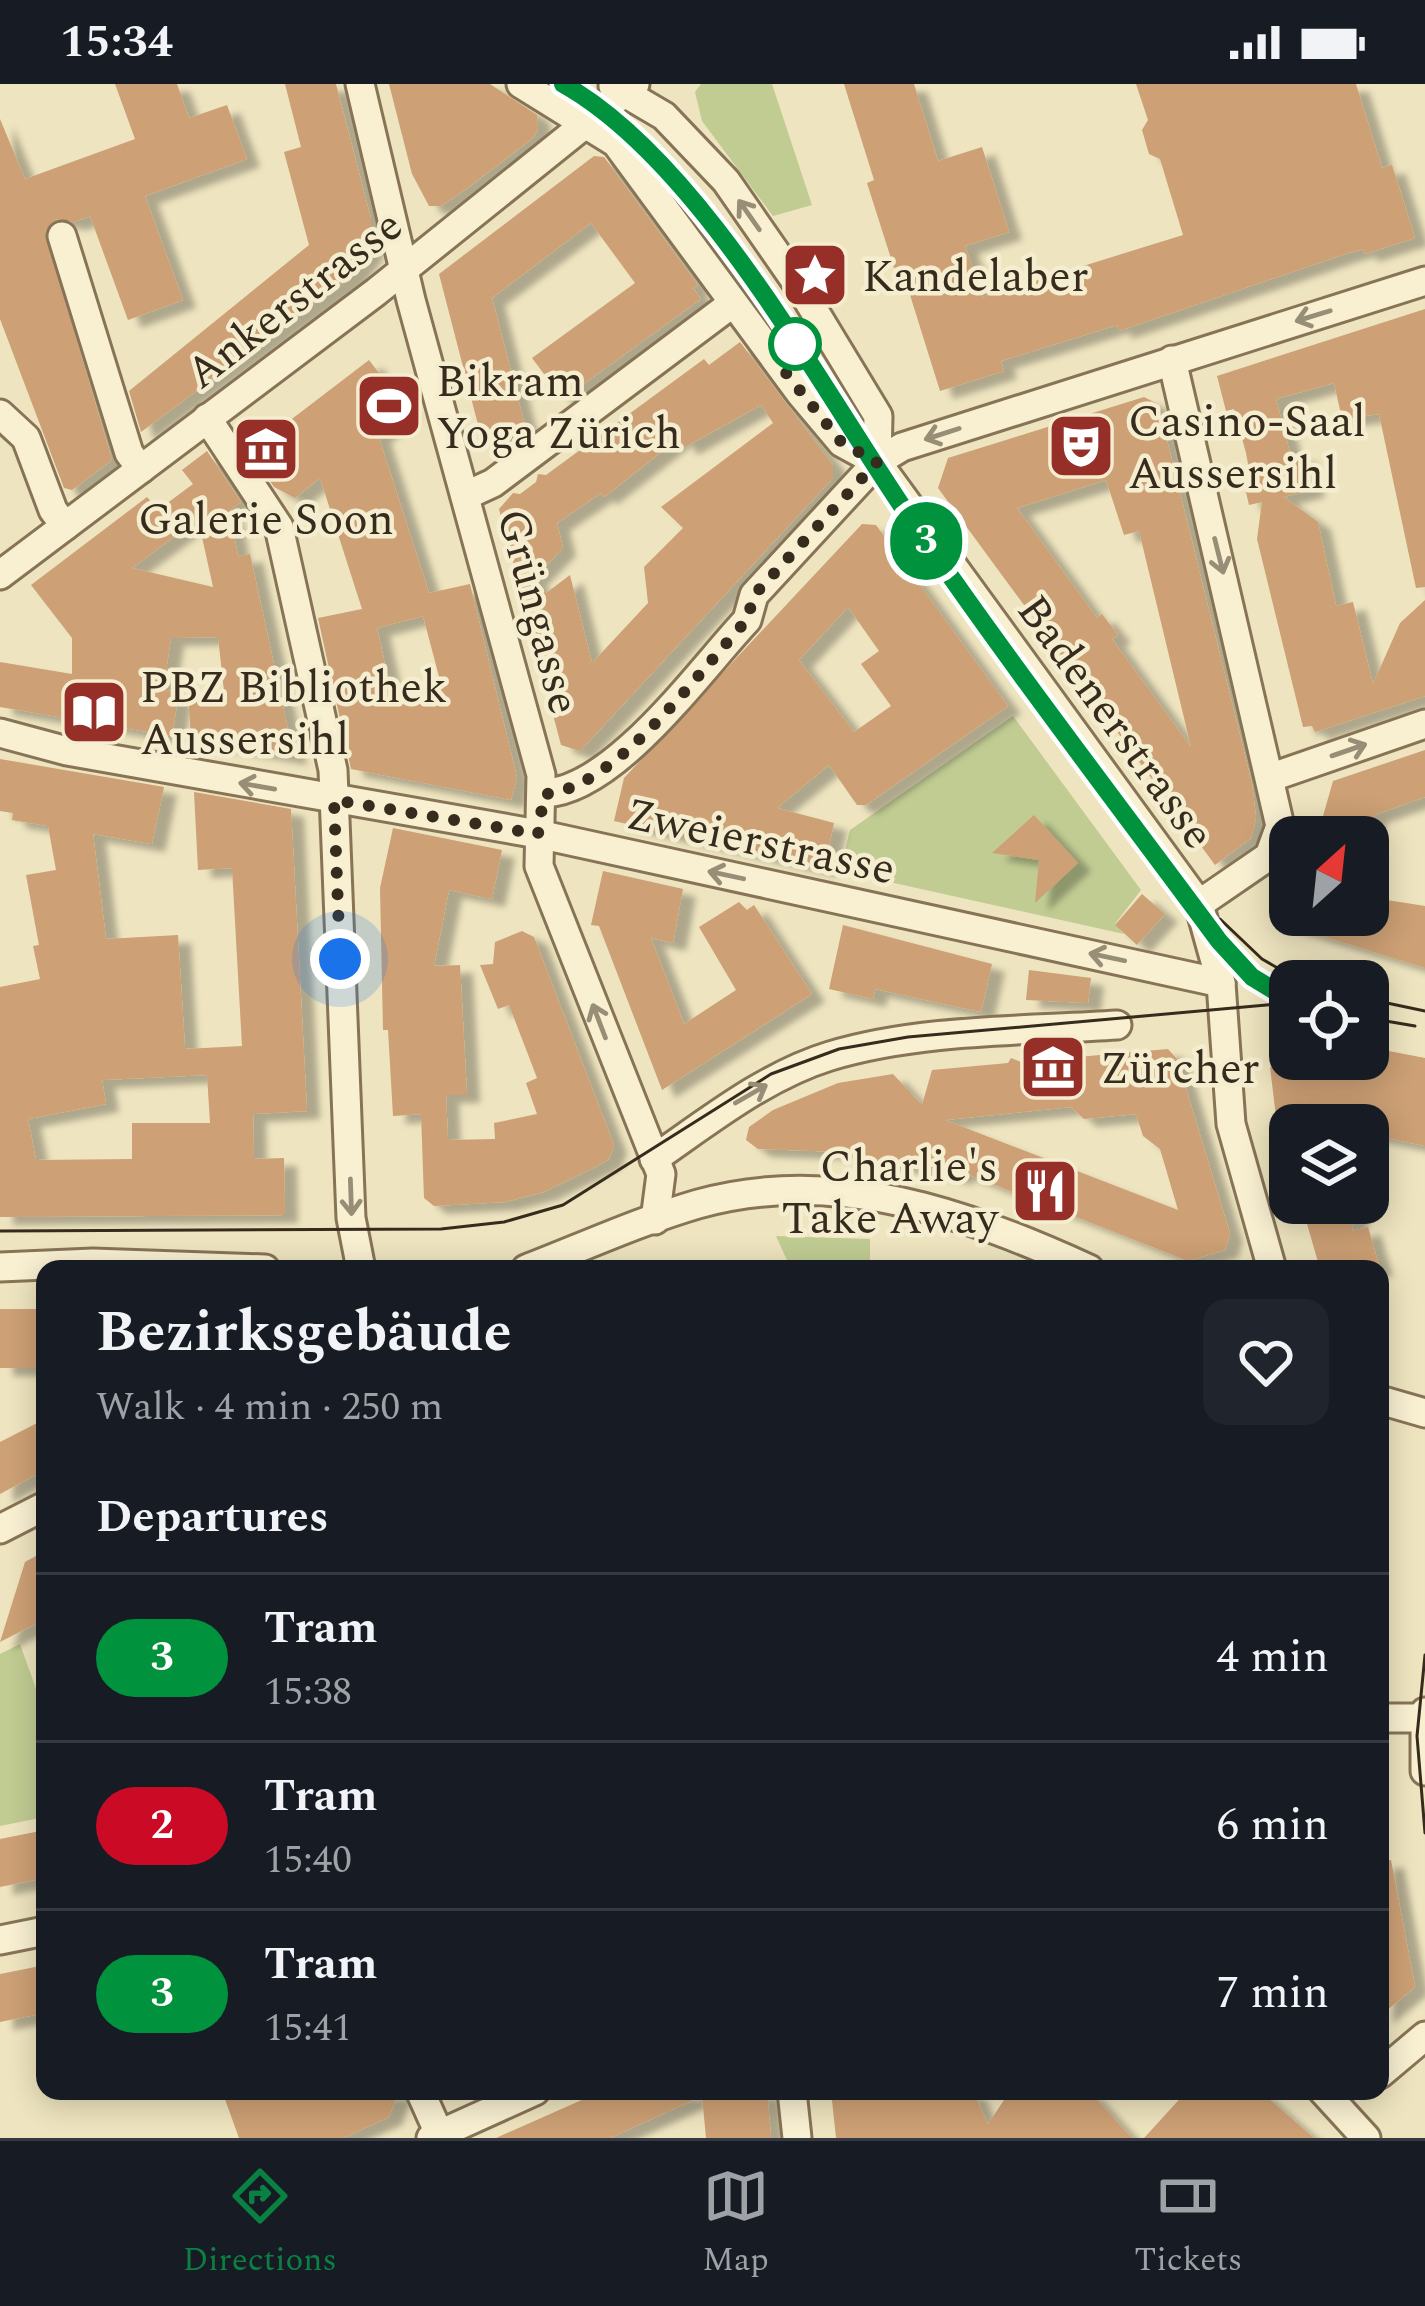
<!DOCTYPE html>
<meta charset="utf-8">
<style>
body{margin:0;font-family:Spectral,serif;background:#20242c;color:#f1f3f6;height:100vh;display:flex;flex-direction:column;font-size:45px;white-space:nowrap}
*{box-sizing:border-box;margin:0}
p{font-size:39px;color:#9ea1a6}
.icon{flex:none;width:66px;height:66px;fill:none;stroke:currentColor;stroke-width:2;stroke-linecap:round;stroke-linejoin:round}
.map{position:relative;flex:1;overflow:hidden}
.panel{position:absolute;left:36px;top:1176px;width:1353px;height:840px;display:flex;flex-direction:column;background:#171b24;border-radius:24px;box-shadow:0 6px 30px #0003}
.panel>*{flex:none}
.badge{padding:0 24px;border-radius:39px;font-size:42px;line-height:78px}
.needle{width:78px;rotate:27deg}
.fabs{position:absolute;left:1269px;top:732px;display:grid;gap:24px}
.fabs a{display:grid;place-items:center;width:120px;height:120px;border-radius:24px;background:#171b24;box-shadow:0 6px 30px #0003;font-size:60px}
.you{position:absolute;width:60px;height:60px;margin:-30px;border:9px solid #fff;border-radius:50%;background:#1a73e8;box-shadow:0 0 0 18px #1a73e833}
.map>.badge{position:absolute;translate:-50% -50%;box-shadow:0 0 0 6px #fff}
h2{padding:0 60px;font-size:45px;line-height:108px}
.round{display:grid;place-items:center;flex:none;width:126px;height:126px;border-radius:24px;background:#20242c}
.headline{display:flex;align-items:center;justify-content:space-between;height:204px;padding:0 60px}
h1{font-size:57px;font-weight:700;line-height:90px}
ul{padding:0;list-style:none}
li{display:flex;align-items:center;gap:36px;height:168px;padding:0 60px;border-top:3px solid #363941}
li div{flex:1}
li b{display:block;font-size:45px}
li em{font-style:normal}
li .badge{min-width:132px;font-weight:700;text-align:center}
.status{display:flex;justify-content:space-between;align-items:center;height:84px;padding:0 60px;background:#171b24;direction:ltr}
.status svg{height:33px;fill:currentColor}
.dock{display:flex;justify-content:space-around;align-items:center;height:168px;border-top:3px solid #363941;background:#171b24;font-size:33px;color:#9ea1a6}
.dock a{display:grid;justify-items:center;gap:6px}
.dock .current{color:#0b8043}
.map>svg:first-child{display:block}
.green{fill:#c1cc93}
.building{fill:#cda075;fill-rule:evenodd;filter:url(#shadow)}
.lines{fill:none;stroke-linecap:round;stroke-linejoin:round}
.minor-casing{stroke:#877457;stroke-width:33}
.minor{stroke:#f9f0d2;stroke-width:27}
.tram{stroke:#362b1c;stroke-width:3}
.oneway{stroke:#988e77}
.line-casing{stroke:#fff;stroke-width:27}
.line{stroke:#00923c;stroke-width:18}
.walk{stroke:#362b1c;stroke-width:12;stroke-dasharray:0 21.6}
.stop-dot{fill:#fff;stroke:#00923c;stroke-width:6}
.labels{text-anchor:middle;stroke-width:9;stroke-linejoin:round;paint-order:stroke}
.poi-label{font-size:45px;fill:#362b1c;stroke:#f5edcf;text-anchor:start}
.street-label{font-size:45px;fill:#362b1c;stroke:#f5edcf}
</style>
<div class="status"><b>15:34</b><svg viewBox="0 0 49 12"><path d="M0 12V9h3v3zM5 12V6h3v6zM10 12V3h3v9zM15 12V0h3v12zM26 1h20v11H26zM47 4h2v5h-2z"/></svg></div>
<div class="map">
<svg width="1425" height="2054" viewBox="0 0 1425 2054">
<defs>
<filter id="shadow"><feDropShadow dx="13" dy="8" stdDeviation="3" flood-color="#0004"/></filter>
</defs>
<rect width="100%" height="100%" fill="#eee4bf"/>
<g class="green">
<path d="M 701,0 L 772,0 L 812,121 L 773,132 L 702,37 L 695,8 Z"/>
<path d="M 1013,632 L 1141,806 L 1115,840 L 1124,850 L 840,787 L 850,746 Z"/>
<path d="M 776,1152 L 870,1155 L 870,1185 L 791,1185 Z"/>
<path d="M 20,1560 L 45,1630 L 45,1733 L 0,1742 L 0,1570 Z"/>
</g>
<g class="building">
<path d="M 115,0 L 177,0 L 189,34 L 227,21 L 247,75 L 145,112 L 183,216 L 128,236 L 90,132 L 74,138 L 56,135 L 45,147 L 112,376 L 72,406 L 64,404 L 0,235 L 0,35 L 25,95 L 135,55 Z"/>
<path d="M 285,0 L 336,0 L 371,135 L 370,168 L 351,193 L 141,348 L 129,307 L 309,161 L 284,68 L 301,63 Z"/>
<path d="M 389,0 L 490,0 L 537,31 L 538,44 L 534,53 L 465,106 L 441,122 L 429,122 L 412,90 Z"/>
<path d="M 844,0 L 914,0 L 938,77 L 982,63 L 1009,148 L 965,162 L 983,213 L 1183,151 L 1160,75 L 1149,70 L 1142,46 L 1148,36 L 1136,0 L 1356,0 L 1382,84 L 1392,81 L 1415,154 L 1365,170 L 1363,165 L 1345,170 L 1119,247 L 1117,241 L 1001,277 L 1004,287 L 940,307 L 901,182 L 894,184 L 867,99 L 874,96 Z"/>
<path d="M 594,72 L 604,73 L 698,201 L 693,204 L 701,215 L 563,315 L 532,274 L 635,199 L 591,139 L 492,214 L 525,342 L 495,364 L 483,360 L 439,190 Z"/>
<path d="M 1425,225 L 1425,503 L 1416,504 L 1379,330 L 1342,335 L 1334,299 L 1276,315 L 1291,373 L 1303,370 L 1312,405 L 1284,413 L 1318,438 L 1336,522 L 1353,518 L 1373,600 L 1400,539 L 1425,516 L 1425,612 L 1315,648 L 1312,642 L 1303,643 L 1257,455 L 1262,418 L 1249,421 L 1241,387 L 1249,385 L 1246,369 L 1234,325 L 1226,327 L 1217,292 Z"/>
<path d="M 740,258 L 833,381 L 833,394 L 580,667 L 561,661 L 499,425 L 513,409 L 520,410 L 536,398 L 538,390 L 546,391 L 704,275 L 709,281 ZM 761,321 L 773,339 L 661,423 L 683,444 L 644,483 L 648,519 L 592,579 L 570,491 L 546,509 L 533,495 L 563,464 L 557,439 L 601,409 L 604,413 L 679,354 L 685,363 Z"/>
<path d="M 369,276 L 408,327 L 378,351 L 429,509 L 470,500 L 517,694 L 511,716 L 351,685 L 318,534 L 362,525 L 320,394 L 295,414 L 274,403 L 250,367 ZM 423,532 L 441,600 L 392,612 L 377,544 Z"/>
<path d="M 1144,313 L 1158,320 L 1252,700 L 1256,734 L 1251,754 L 1215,781 L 938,404 L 948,374 ZM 1106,396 L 1124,451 L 1139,447 L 1191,663 L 1112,555 L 1118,551 L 1102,530 L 1097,534 L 1017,424 Z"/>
<path d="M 207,367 L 241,418 L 229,427 L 238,472 L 250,470 L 294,673 L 191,655 L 188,610 L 225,616 L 218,553 L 171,554 L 163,606 L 179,608 L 172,652 L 0,623 L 0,578 L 72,590 L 72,554 L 31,501 L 147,413 L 158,426 L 193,400 L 182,386 ZM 198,435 L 213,503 L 132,484 Z"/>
<path d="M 862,440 L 876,441 L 1008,622 L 866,721 L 857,721 L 829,681 L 777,724 L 834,739 L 824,785 L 614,737 L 624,694 ZM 848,523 L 879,567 L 861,580 L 891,622 L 854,648 L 799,576 Z"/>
<path d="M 1425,666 L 1425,713 L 1374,731 L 1368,753 L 1317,753 L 1333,697 Z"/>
<path d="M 0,675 L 164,703 L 152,760 L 93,750 L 106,855 L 178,851 L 185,965 L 242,962 L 232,784 L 198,786 L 194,708 L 291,725 L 307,1027 L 253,1030 L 254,1075 L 284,1074 L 285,1131 L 0,1133 L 0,903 L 40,895 L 33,862 L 39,861 L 26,791 L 56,786 L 48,742 L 12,736 L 13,729 L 0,727 ZM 207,991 L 210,1039 L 132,1039 L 132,1075 L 36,1076 L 28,1035 L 106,1020 L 102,996 Z"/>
<path d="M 1034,731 L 1078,779 L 1035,819 L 1039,776 L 992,769 Z"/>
<path d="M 393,744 L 502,766 L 492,815 L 449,806 L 434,882 L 460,881 L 467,1011 L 446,1011 L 448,1056 L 495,1055 L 494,1039 L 537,1030 L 526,999 L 537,994 L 509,921 L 498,925 L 480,881 L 493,880 L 495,858 L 522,847 L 534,853 L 614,1061 L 609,1075 L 597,1082 L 544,1108 L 505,1118 L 434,1122 L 424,1114 L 421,1030 L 393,1032 L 388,946 L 383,946 L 380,804 Z"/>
<path d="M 603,787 L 683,805 L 673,859 L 651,854 L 684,940 L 736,906 L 699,843 L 739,818 L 747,826 L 754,821 L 812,910 L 662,1006 L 599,842 L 591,841 Z"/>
<path d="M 1142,810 L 1165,830 L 1137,861 L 1115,841 Z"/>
<path d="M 1368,813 L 1425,822 L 1425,884 L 1271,836 L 1272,831 L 1368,831 Z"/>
<path d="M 843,841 L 992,880 L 981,928 L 875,905 L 873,915 L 829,905 Z"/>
<path d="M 1029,886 L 1091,894 L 1088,919 L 1026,916 Z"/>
<path d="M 1368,963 L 1425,974 L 1425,1062 L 1368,1050 L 1368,1041 L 1277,1041 L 1270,983 L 1294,982 L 1293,975 L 1368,975 Z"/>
<path d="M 1168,965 L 1177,975 L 1230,1150 L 1225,1166 L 1188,1177 L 962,1088 L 960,1093 L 843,1068 L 758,1065 L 746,1056 L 749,1043 L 773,1026 L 838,999 L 893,990 L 922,1021 L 932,986 L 1008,979 L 1011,974 L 1021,978 ZM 1071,1023 L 1084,1035 L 1136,1030 L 1143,1052 L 1160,1065 L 1178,1126 L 945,1036 Z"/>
<path d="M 1301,1119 L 1357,1119 L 1352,1147 L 1368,1143 L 1380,1185 L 1320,1185 Z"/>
<rect x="0" y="1225" width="45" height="59"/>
<path d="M 45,1335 L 45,1386 L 0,1410 L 0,1358 Z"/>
<path d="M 45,1467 L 45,1535 L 0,1558 L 25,1478 Z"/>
<path d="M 45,1746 L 45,1794 L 0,1803 L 0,1755 Z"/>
<path d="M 1391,1776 L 1415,1903 L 1380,1932 L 1380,1777 Z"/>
<path d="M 45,1881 L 45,1929 L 0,1938 L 0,1890 Z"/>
<path d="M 222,2007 L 399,2007 L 389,2033 L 343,2054 L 239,2054 Z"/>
<path d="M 602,2007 L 767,2007 L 771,2054 L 706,2054 L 702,2012 L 610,2054 L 496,2054 Z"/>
<path d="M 831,2007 L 877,2007 L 877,2013 L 973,2007 L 988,2040 L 1010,2007 L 1089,2007 L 1132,2054 L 836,2054 Z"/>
<path d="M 1187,2007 L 1260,2007 L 1314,2054 L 1144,2054 Z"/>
</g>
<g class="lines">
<defs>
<g id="minor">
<path d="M 360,0 L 411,216 L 541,691 L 539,782 L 661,1090 L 655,1136"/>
<path d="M 521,0 L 616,59 L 800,309 L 842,359 L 877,378 L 1199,820 L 1221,899 L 1231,1040 L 1272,1185"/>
<path d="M 613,2 L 664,32 L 726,97 L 801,205 L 878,332 L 877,378"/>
<path d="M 62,152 L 129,369 L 141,385"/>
<path d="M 1172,276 L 1280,742 L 1269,772 L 1199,820"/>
<path d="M 0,330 L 26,354 L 53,426 L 65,442"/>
<path d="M 207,334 L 279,443 L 333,686 L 351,1134 L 361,1185"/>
<path d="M 465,412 L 493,399 L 733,219"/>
<path d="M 0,491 L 376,208 L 635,0"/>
<path d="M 0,649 L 67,667 L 538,750 L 1221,899"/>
<path d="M 1272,693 L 1425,640"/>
<path d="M 545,709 C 615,706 700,586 747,536 L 754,511 L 877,378 L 902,363 L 1425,197"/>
<path d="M 654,1075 C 709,1037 765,992 830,972 C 919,945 1024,947 1117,941"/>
<path d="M 0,1183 L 93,1179 L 265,1185"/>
<path d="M 526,1185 C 583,1163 640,1137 698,1120 C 834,1082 966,1129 1089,1185"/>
<path d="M 1380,1316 L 1425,1329"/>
<path d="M 0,1445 L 45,1422"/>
<path d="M 1425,1628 L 1425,1687"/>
<path d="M 1380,1634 L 1424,1634"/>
<path d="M 0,1856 L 45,1847"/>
<path d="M 1380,1990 L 1425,1952"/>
<path d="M 420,2007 L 441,2054"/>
<path d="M 792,2007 L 797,2054"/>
<path d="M 1323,2007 L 1366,2054"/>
<path d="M 431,2054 L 535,2007"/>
</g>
</defs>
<use href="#minor" class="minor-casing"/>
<use href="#minor" class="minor"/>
<g class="tram">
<path d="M 563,0 C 703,79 820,304 913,437 C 1011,579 1116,718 1219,857 L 1252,893 L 1290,916"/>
<path d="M 1220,835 L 1262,875 L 1300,897"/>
<path d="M 1368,915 L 1425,927"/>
<path d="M 1368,934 L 1415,942"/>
<path d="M 0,1147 L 441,1145 L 504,1138 L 563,1121 L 771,990 L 839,965 L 908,953 L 1290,919"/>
<path d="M 1425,1571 L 1417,1652 L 1425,1749"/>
</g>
</g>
<defs><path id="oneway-shaft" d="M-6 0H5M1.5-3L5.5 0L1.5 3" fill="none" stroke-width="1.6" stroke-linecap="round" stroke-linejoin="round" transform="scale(3)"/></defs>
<g class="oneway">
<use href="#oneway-shaft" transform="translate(749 131) rotate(-125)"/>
<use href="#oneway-shaft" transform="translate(1313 232) rotate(163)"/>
<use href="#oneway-shaft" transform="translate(942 350) rotate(162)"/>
<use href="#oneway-shaft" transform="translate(1219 472) rotate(76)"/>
<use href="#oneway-shaft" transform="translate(1349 666) rotate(-19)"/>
<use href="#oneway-shaft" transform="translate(257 702) rotate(-170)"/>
<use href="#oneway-shaft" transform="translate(726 791) rotate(-168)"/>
<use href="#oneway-shaft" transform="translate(1107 873) rotate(-168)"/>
<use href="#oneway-shaft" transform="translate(599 937) rotate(-111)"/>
<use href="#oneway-shaft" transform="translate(751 1010) rotate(-30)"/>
<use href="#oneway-shaft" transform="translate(351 1113) rotate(88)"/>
</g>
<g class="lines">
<defs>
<path id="line" d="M 563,0 C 702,78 821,305 912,437 C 1010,580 1116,718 1219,857 L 1252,893 L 1290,916"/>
</defs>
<use href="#line" class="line-casing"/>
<use href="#line" class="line"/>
<path class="walk" d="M 340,875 L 334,716 L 538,750 L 544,710 C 615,706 700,586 747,536 L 754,511 L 877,378 L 842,359 L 778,279 L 795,260"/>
</g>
<defs>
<symbol id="sight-square" viewBox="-11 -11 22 22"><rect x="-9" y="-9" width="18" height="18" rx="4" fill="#962f27" stroke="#f5edcf"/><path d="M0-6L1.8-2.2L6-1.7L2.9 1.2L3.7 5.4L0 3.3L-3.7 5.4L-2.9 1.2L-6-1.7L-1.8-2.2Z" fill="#fff"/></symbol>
<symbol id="stadium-square" viewBox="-11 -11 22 22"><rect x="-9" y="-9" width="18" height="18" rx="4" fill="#962f27" stroke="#f5edcf"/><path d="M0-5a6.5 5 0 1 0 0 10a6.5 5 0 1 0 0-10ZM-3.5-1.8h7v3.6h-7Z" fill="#fff"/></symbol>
<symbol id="theatre-square" viewBox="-11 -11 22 22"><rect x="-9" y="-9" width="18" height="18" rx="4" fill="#962f27" stroke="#f5edcf"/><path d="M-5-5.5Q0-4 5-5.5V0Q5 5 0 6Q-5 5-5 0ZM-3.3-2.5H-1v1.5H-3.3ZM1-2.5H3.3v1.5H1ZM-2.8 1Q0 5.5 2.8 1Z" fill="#fff"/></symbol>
<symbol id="museum-square" viewBox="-11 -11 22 22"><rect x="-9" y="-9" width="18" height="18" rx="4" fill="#962f27" stroke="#f5edcf"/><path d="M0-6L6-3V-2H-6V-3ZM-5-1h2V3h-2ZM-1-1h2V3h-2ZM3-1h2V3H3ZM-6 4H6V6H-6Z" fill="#fff"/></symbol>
<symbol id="library-square" viewBox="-11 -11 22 22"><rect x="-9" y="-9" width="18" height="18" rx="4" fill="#962f27" stroke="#f5edcf"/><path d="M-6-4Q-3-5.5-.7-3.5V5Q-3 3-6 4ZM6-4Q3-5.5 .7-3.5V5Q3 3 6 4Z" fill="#fff"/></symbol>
<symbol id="restaurant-square" viewBox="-11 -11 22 22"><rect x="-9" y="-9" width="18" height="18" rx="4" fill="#962f27" stroke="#f5edcf"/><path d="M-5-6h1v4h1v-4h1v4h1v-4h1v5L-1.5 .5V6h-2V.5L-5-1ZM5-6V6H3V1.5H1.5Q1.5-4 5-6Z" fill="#fff"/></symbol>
</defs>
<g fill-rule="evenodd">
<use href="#sight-square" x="777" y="153" width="76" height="76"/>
<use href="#stadium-square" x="351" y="284" width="76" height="76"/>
<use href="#theatre-square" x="1043" y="324" width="76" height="76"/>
<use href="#museum-square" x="228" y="327" width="76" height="76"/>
<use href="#library-square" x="56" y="590" width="76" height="76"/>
<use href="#museum-square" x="1015" y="945" width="76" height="76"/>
<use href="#restaurant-square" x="1007" y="1069" width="76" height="76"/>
</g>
<circle class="stop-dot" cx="795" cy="260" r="24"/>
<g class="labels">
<g class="poi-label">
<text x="862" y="207">Kandelaber</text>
<text x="436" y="312">Bikram<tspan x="436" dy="52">Yoga Zürich</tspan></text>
<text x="1128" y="352">Casino-Saal<tspan x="1128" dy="52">Aussersihl</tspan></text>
<text x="266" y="450" text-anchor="middle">Galerie Soon</text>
<text x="140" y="618">PBZ Bibliothek<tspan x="140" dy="52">Aussersihl</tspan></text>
<text x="1100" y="999">Zürcher</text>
<text x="998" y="1097" text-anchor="end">Charlie's<tspan x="998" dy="52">Take Away</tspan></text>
</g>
<g class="street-label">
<text transform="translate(293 214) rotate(-38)" y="16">Ankerstrasse</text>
<text transform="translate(540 527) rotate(75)" y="16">Grüngasse</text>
<text transform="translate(1117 637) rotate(54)" y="16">Badenerstrasse</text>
<text transform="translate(761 756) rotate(12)" y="16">Zweierstrasse</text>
</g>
</g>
</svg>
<div class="fabs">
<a><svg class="needle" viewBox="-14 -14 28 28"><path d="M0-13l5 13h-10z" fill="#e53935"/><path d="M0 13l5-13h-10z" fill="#9ea1a6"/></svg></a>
<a><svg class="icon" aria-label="locate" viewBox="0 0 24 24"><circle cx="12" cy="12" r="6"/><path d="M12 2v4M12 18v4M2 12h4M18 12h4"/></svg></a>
<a><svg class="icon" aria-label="layers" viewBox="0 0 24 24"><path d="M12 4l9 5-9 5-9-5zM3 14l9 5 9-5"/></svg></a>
</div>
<div class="you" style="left:340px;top:875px"></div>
<b class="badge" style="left:926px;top:457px;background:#00923c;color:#fff">3</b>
<section class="panel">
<div class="headline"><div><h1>Bezirksgebäude</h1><p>Walk · 4 min · 250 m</p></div><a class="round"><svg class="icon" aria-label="heart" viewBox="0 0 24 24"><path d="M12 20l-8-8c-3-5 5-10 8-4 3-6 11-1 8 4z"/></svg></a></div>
<h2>Departures</h2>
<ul>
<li><span class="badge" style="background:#00923c;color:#fff">3</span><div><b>Tram</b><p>15:38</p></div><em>4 min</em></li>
<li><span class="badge" style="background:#cb0a25;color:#fff">2</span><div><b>Tram</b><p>15:40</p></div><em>6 min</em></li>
<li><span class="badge" style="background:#00923c;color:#fff">3</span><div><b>Tram</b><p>15:41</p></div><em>7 min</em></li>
</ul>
</section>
</div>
<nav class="dock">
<a class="current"><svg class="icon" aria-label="directions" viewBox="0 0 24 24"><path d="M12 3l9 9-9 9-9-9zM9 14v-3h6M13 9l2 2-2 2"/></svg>Directions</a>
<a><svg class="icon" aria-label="map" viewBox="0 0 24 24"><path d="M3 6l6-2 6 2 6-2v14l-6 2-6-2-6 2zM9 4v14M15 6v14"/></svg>Map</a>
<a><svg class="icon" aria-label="tickets" viewBox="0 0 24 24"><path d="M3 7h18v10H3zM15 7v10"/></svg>Tickets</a>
</nav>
